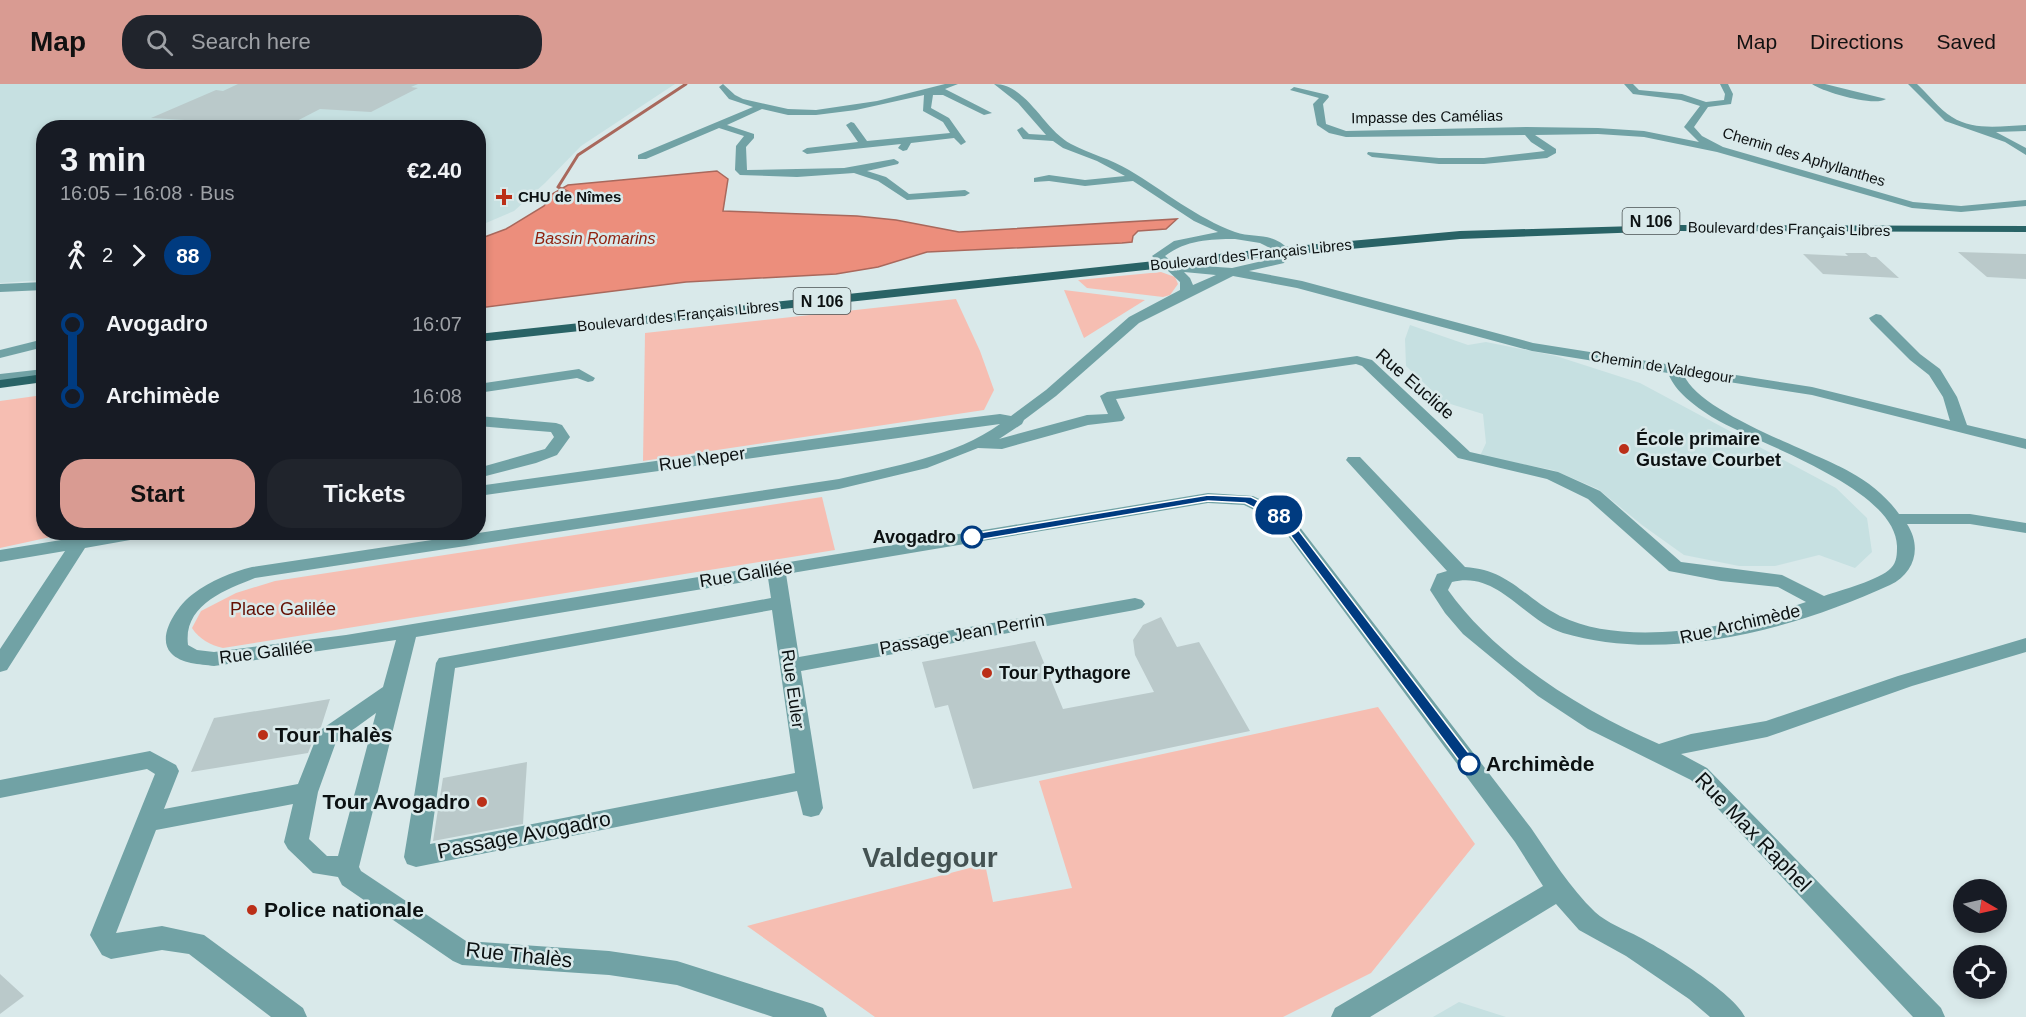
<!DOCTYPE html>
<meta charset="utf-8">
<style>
body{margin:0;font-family:Helvetica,sans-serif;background:#20242c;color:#f1f3f6;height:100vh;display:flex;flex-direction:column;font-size:22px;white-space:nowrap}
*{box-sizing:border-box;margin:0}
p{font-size:20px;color:#9ea1a6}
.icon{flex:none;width:33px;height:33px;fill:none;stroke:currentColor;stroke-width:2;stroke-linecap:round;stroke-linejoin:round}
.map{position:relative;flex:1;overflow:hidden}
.panel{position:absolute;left:36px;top:36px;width:450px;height:420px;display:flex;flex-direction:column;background:#171b24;border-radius:24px;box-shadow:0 3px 9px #0003}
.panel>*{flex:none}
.badge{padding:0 12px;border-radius:20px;font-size:21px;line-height:39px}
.needle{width:39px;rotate:99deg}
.tools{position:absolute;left:1953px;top:795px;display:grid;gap:12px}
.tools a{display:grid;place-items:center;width:54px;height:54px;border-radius:50%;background:#171b24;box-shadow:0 3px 9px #0003;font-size:30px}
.map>.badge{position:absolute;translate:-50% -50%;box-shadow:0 0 0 3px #fff}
.legs{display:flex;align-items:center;gap:9px;height:66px;padding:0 24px;font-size:20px}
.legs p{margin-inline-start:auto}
.summary{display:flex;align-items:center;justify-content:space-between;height:102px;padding:0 24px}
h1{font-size:33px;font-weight:800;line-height:45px}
.button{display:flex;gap:12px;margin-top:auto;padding:12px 24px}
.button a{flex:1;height:69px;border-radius:24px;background:#d99b92;color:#111;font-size:24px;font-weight:800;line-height:69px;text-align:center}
.button a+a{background:#20242c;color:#f1f3f6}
ul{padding:0 24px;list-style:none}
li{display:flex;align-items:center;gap:21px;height:72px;font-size:22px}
li i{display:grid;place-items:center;width:9px;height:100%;margin:0 8px;background:currentColor}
li i::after{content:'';width:15px;height:15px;margin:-8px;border:4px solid;border-radius:50%;background:#171b24}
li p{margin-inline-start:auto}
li:first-child i{background:linear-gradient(#0000 50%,currentColor 0)}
li:last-child i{background:linear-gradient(currentColor 50%,#0000 0)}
header{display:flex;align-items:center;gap:36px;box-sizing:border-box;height:84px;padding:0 30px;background:#d99b92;color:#111}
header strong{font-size:28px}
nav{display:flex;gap:33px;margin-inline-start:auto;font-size:21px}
.search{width:420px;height:54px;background:#20242c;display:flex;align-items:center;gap:15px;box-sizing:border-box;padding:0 21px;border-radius:24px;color:#9ea1a6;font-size:22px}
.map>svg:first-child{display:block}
.built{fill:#c6e0e1}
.green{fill:#f6beb2}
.water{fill:#ec8e7c;stroke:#a9685c;stroke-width:1.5}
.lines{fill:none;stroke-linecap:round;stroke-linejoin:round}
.stream{stroke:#a9685c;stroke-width:3}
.building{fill:#bac9ca}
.minor{fill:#71a2a5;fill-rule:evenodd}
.major{fill:#296366;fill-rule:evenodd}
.line-1{fill:#003b80;stroke:#fff;stroke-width:1.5}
.poi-dot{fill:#bb2f18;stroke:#d9e9ea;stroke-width:2}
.stop-1-dot{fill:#fff;stroke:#003b80;stroke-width:3}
.labels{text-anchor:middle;stroke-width:5;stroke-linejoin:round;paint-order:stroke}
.far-street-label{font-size:15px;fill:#0c1112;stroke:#d9e9ea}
.far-poi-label{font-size:15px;font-weight:bold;fill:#0c1112;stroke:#d9e9ea;text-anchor:start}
.shield{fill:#d9e9ea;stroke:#4a5253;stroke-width:1.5}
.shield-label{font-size:16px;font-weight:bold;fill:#0c1112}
.far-water-label{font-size:16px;font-style:italic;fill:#902210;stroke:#d9e9ea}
.street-label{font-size:18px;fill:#0c1112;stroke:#d9e9ea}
.poi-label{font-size:18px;font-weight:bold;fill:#0c1112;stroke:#d9e9ea;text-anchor:start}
.stop-label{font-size:18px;font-weight:bold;fill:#0c1112;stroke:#d9e9ea;text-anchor:end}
.park-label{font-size:18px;fill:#630f03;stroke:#d9e9ea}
.near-poi-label{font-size:21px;font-weight:bold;fill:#0c1112;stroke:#d9e9ea;text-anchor:start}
.near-stop-label{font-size:21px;font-weight:bold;fill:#0c1112;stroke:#d9e9ea;text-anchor:start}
.near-street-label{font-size:21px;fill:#0c1112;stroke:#d9e9ea}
.near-district-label{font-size:28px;font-weight:bold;fill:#445252;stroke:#d9e9ea}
</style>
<header>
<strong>Map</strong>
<div class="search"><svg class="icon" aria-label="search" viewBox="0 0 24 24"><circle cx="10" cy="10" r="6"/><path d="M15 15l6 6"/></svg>Search here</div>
<nav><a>Map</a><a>Directions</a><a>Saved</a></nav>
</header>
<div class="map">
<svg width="2026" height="933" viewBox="0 0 2026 933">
<rect width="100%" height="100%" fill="#d9e9ea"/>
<g class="built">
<path d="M 0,0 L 675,0 L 581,62 L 545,99 L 514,127 L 479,142 L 478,44 L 44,44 L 43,196 L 0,199 Z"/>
<path d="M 1410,241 L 1468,261 L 1486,258 L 1556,272 L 1640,299 L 1836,404 L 1867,434 L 1872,468 L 1855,484 L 1819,471 L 1775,482 L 1739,482 L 1684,471 L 1642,441 L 1598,405 L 1553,386 L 1480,372 L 1486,359 L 1483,330 L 1444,318 L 1406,282 L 1405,255 Z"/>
<path d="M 1459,918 L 1506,933 L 1433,933 Z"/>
</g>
<g class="green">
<path d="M 1161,188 L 1175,193 L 1178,200 L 1170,211 L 1163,213 L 1087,204 L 1078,196 Z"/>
<path d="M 1064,206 L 1145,216 L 1084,254 Z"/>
<path d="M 956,215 L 980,267 L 994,306 L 984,326 L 643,377 L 645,249 Z"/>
<path d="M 43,311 L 44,448 L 69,449 L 0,464 L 0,317 Z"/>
<path d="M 822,413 L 835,466 L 223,564 C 210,561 199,555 192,544 L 201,527 L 236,509 L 275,497 Z"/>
<path d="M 1378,623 L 1475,760 L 1371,889 L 1283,933 L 875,933 L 747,842 L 985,780 L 993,818 L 1072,804 L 1039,697 Z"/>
</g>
<path class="water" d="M 717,87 L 728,95 L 723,127 L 857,132 L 896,136 L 959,148 L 1177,135 L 1166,145 L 1138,147 L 1133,152 L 1132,158 L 1122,159 L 927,168 L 878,183 L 836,190 L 686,198 L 479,224 L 479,155 L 506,145 L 544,122 L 552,110 L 568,101 Z"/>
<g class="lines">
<path class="stream" d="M 568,108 L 558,103 L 578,71 L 686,0"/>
</g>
<g class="building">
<path d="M 238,0 L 418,0 L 411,3 L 418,4 L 371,28 L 320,25 L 287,42 L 151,34 L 216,6 L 223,7 Z"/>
<path d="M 1958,168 L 2026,170 L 2026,195 L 1987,193 Z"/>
<path d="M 1845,169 L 1866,169 L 1871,173 L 1876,173 L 1899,194 L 1823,190 L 1803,170 L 1848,172 Z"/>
<path d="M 1161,533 L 1177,563 L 1199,558 L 1250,647 L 973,705 L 948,621 L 935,624 L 922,578 L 1035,557 L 1063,625 L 1154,608 L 1135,571 L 1133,556 L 1143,541 Z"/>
<path d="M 330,615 L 321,643 L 317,646 L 308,669 L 191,688 L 214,634 Z"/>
<path d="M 527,678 L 523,740 L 433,757 L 443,694 Z"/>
<path d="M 0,890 L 24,912 L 0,930 Z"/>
</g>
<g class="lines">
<g class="minor">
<path d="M 723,0 L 735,11 L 743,15 L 788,25 L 816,26 L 877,17 L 945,0 L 958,0 L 945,5 L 992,29 L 984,31 L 943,11 L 933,11 L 931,24 L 949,34 L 966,58 L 961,61 L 954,54 L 911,59 L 907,66 L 903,67 L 898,64 L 901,60 L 807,70 L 802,67 L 807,64 L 858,58 L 846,41 L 851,38 L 854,39 L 867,57 L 950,49 L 943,38 L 923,27 L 924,11 L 856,26 L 816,31 L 788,31 L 762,25 L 727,41 L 754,50 L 754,54 L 746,63 L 747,86 L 844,84 L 894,75 L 899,78 L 898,80 L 867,87 L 886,93 L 909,110 L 965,106 L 970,109 L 965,112 L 907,116 L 878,97 L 854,89 L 797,93 L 740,91 L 735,86 L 736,62 L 744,52 L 719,44 L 646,75 L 638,75 L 638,71 L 753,23 L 729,15 L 719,3 Z"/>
<path d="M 994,0 C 1027,0 1043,45 1071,60 C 1090,70 1111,75 1129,86 C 1164,107 1197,134 1235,148 C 1255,155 1273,147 1290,167 L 1284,179 L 1249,187 L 1302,197 L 1533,259 L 1812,303 L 1950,337 L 1943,313 L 1929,291 L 1910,276 L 1871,237 L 1869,234 L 1876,230 L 1881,231 L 1920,270 L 1940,285 L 1957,313 L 1967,341 L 2026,355 L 2026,365 L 1812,311 L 1684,291 C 1699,329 1813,367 1850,388 C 1869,398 1887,413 1899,430 L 1970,430 L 2026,439 L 2026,449 L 1970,440 L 1907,440 C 1922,463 1915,489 1890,501 C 1794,545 1667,580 1563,549 C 1523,536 1498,486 1452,498 L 1448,506 C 1495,573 1584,628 1659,660 L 1691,650 L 1766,637 L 1898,592 L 2026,554 L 2026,568 L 1912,602 L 1767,653 L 1681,670 L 1707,684 L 1941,924 L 1945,933 L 1913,933 L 1691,696 L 1588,645 L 1538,612 L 1463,550 L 1445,529 L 1430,506 L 1437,490 L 1447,487 L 1346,376 L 1348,373 L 1360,373 L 1465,483 C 1510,486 1524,514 1560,532 C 1628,565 1738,542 1806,518 L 1778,503 L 1721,497 L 1669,487 L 1588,415 L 1547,395 L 1458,374 L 1362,282 L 1356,280 L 1116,315 L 1125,334 L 1122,337 L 1088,341 L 1002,365 L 978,364 L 927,384 L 839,405 L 255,494 C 225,506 183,521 188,561 L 197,566 L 214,568 L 346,551 L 1208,409 L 1253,412 L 1289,429 L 1531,744 C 1551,773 1570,804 1595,828 C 1607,839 1626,846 1639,853 C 1664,866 1734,909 1745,933 L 1710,933 L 1689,915 L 1626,872 L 1579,846 L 1556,820 L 1370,933 L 1331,933 L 1335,924 L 1543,802 L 1515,758 L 1277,437 L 1244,421 L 1208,419 L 786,490 L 799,573 L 1135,514 L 1142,516 L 1145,520 L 1142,524 L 1135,526 L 801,587 L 823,724 L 819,731 L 811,733 L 803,731 L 797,707 L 416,783 L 407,780 L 404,773 L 436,579 L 439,574 L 771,514 L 768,494 L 416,553 L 359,783 L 361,787 L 466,857 L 609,867 L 677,877 L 813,920 L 823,924 L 827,933 L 773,933 L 677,901 L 609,891 L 462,881 L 453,877 L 342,801 L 338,793 L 313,789 L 288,765 L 284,758 L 293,720 L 156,746 L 116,849 L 162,842 L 204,851 L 303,924 L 307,933 L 271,933 L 189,870 L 162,866 L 111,875 L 102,871 L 90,851 L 155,690 L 147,685 L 0,714 L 0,696 L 150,667 L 176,681 L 179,687 L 164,725 L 298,700 L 319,647 L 383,603 L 396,556 L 214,582 C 200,580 181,580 171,569 C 155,552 180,519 193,510 C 210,497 232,488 252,483 L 839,395 C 891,383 956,372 1000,340 L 478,412 L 478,402 L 926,339 L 1000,330 L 1011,332 L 1046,306 L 1129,233 L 1180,206 L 1180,198 L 1152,172 L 1174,157 L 1218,148 L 1194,137 L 1133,97 L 1085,102 L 1049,97 L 1034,98 L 1034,94 L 1049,91 L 1085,96 L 1125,92 L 1097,77 L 1063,64 L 1053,57 L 1023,55 L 1017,46 L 1022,43 L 1029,50 L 1046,51 L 1018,19 ZM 1235,155 L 1260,159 L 1278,168 L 1275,174 L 1232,184 L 1175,180 L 1165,172 C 1186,156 1210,155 1235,155 ZM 1184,188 L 1216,191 L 1193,201 L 1190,194 ZM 1233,192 L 1297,204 L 1532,267 L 1668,289 C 1676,309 1694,321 1712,333 C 1757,360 1895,403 1897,462 C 1897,470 1897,478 1891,484 C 1880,496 1841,506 1824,512 L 1782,491 L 1681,478 L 1600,407 L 1558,388 L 1470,368 L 1372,276 L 1357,272 L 1107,308 L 1100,312 L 1108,330 L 1087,331 L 999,355 L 1022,340 L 1024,336 L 1056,312 L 1139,239 ZM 772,526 L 795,689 L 430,760 L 455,584 ZM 376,629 L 338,772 L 327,772 L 309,755 L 318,708 L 336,658 Z"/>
<path d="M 1624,0 L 1633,0 L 1639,6 L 1682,10 L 1706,18 L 1724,16 L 1725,10 L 1720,0 L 1728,0 L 1733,10 L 1731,20 L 1708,23 L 1694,43 L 1702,52 L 1723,63 L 1913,118 L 1961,122 L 2026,116 L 2026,122 L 1961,128 L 1912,124 L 1717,68 L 1644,53 L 1598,50 L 1535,51 L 1556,65 L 1556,69 L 1547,74 L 1484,80 L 1439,80 L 1372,73 L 1367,70 L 1368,68 L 1439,74 L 1484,74 L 1545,67 L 1531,58 L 1525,51 L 1346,53 L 1329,49 L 1317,41 L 1313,20 L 1319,14 L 1290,6 L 1294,3 L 1328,11 L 1329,13 L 1323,20 L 1326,40 L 1346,47 L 1527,43 L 1598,44 L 1644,47 L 1699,58 L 1684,43 L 1700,22 L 1681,16 L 1633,10 Z"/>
<path d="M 1812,0 L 1825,0 L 1886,15 C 1874,23 1823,8 1812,0 Z"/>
<path d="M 1908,0 L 1917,0 C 1928,10 1939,25 1952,33 C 1974,47 2001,42 2026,41 L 2026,47 L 1996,48 L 2026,64 L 2026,71 L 2005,58 L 1945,37 Z"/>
<path d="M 44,198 L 44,206 L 0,208 L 0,200 Z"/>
<path d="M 44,255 L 44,263 L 0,274 L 0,266 Z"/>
<path d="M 44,285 L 44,293 L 0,298 L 0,290 Z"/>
<path d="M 579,285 L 595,294 L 593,297 L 588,298 L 577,294 L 478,309 L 478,300 Z"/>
<path d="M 478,332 L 556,339 L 562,341 L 570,353 L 557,371 L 536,379 L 478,394 L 478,384 L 545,365 L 554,353 L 551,348 L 478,342 Z"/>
<path d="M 110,448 L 155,448 L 147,453 L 85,464 L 7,586 L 0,588 L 0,565 L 65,467 L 0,478 L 0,466 Z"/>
</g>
<g class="major">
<path d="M 1671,141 L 2026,142 L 2026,148 L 1671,147 L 1460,155 L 1284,171 L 478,258 L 478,250 L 1284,163 L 1460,147 Z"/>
<path d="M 44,290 L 44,298 L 0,304 L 0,296 Z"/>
</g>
</g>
<path class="line-1" d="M 1208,411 L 1251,413 L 1287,431 L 1474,676 L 1476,680 L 1474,683 L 1464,683 L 1279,436 L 1245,419 L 1208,417 L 972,457 L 967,453 L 972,450 Z"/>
<g class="poi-dot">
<path d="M501 104h6v6h6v6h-6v6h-6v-6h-6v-6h6z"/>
<circle cx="1624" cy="365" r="6"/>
<circle cx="987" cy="589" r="6"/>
<circle cx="263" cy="651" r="6"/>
<circle cx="482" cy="718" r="6"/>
<circle cx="252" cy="826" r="6"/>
</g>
<g class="stop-1-dot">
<circle cx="972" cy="453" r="10"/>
<circle cx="1469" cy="680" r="10"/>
</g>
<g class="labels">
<g class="far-street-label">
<text transform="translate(1427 33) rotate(-1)" y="5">Impasse des Camélias</text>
<text transform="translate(1804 73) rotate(17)" y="5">Chemin des Aphyllanthes</text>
<text transform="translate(1789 145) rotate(1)" y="5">Boulevard des Français Libres</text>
<text transform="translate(1251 171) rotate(-6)" y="5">Boulevard des Français Libres</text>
<text transform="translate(678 232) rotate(-6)" y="5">Boulevard des Français Libres</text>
<text transform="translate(1662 283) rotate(9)" y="5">Chemin de Valdegour</text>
</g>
<g class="far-poi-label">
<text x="518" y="118">CHU de Nîmes</text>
</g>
<g class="shield">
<rect x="1622.5" y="124" width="57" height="26" rx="4.5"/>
<rect x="793.5" y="204" width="57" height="26" rx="4.5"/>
</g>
<g class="shield-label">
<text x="1651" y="143">N 106</text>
<text x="822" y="223">N 106</text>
</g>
<g class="far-water-label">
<text x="595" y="160">Bassin Romarins</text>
</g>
<g class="street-label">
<text transform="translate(1415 300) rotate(41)" y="6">Rue Euclide</text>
<text transform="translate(702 375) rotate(-8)" y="6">Rue Neper</text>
<text transform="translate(746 490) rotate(-9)" y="6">Rue Galilée</text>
<text transform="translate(1740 540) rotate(-13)" y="6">Rue Archimède</text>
<text transform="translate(962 550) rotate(-10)" y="6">Passage Jean Perrin</text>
<text transform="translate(266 568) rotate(-7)" y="6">Rue Galilée</text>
<text transform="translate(793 605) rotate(82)" y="6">Rue Euler</text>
</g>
<g class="poi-label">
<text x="1636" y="361">École primaire<tspan x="1636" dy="21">Gustave Courbet</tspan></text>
<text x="999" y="595">Tour Pythagore</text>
</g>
<g class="stop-label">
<text x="956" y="459">Avogadro</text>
</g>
<g class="park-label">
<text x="283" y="531">Place Galilée</text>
</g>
<g class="near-poi-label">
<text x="275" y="658">Tour Thalès</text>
<text x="470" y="725" text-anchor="end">Tour Avogadro</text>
<text x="264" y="833">Police nationale</text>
</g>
<g class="near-stop-label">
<text x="1486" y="687">Archimède</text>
</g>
<g class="near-street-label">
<text transform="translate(1753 748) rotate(46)" y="7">Rue Max Raphel</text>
<text transform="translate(524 751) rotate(-11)" y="7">Passage Avogadro</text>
<text transform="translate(519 871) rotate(6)" y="7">Rue Thalès</text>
</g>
<g class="near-district-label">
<text x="930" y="783">Valdegour</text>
</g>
</g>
</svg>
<div class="tools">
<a><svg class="needle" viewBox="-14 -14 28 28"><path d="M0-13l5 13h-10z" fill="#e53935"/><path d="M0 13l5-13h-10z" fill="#9ea1a6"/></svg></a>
<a><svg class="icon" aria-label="locate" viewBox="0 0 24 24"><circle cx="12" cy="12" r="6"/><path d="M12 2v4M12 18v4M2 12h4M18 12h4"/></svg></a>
</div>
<b class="badge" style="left:1279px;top:431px;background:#003b80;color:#fff">88</b>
<section class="panel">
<div class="summary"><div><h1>3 min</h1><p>16:05 – 16:08 · Bus</p></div><b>€2.40</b></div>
<div class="legs"><svg class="icon" aria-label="walk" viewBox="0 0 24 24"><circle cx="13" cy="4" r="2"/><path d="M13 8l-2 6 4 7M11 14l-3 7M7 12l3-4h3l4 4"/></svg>2<svg class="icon" aria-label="forward" viewBox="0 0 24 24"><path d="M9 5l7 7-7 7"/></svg><b class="badge" style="background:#003b80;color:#fff">88</b></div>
<ul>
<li><i style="color:#003b80"></i><b>Avogadro</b><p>16:07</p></li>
<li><i style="color:#003b80"></i><b>Archimède</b><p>16:08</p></li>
</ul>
<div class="button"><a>Start</a><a>Tickets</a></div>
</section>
</div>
